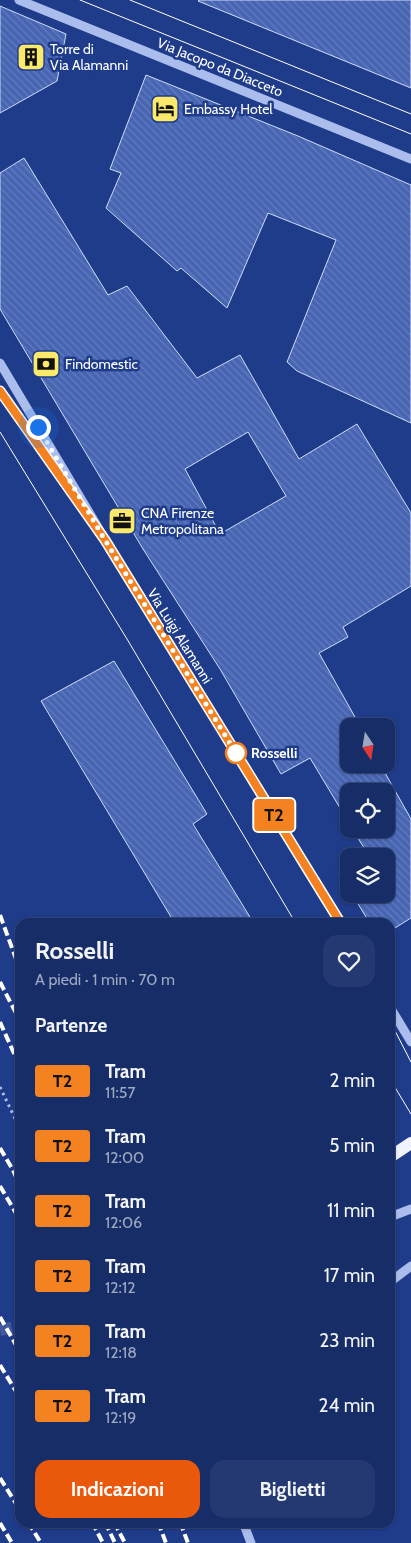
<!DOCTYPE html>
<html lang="it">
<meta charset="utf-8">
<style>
body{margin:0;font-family:Cabin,sans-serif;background:#243971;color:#f1f3f6;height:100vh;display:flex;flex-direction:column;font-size:19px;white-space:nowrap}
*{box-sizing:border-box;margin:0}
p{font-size:16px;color:#9ea8c0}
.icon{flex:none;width:28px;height:28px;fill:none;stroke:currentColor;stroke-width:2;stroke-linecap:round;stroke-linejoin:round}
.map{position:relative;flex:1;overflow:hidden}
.panel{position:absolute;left:15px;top:918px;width:380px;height:610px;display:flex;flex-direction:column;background:#172d68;border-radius:15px;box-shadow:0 1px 4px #0004,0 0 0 1px #36497c}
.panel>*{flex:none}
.badge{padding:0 10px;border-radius:4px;font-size:18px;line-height:32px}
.needle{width:32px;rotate:168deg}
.tools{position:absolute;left:340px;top:718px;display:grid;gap:10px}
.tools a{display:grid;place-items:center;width:55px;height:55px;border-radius:10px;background:#172d68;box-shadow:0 1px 4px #0004,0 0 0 1px #36497c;font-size:25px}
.you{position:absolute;width:25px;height:25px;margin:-12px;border:4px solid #fff;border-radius:50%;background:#1a73e8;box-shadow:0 0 0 8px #1a73e833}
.map>.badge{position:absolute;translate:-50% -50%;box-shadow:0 0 0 2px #fff}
h2{padding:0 20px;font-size:19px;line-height:45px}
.round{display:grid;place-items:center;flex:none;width:52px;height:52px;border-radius:15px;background:#243971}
.overview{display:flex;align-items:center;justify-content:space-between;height:85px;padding:0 20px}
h1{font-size:24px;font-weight:700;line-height:38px}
.button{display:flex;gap:10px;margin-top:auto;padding:10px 20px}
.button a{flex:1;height:58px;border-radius:15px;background:#ea580c;color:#fff;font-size:20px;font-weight:700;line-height:58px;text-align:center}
.button a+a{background:#243971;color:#f1f3f6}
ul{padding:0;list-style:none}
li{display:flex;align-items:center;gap:15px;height:65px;padding:0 20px}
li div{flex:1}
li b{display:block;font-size:19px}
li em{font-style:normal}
li .badge{min-width:55px;font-weight:700;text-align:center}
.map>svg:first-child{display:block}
.building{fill:url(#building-back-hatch);stroke:#d0dcf9;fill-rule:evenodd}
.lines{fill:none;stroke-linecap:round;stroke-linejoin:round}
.major-tunnel{stroke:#41599c;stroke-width:12;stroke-dasharray:12 6;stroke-linecap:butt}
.path{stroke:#abbdec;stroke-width:3;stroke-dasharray:2.5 4;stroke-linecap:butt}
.minor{stroke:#abbdec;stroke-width:9}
.major{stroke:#f0f3ff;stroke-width:12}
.tram{stroke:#fff;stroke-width:1}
.rail{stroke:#fff;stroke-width:4;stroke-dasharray:9 4;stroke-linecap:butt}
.line-casing{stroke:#fff;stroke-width:11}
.line{stroke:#f58220;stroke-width:8}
.walk{stroke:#fff;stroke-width:5;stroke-dasharray:0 9}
.stop-dot{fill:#fff;stroke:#f58220;stroke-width:2.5}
.labels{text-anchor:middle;stroke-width:5;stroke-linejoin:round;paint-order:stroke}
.poi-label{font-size:14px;fill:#fff;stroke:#1f3c8b;text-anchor:start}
.street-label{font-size:14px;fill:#fff;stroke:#1f3c8b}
.stop-label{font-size:14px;font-weight:bold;fill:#fff;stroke:#1f3c8b;text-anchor:start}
</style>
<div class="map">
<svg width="411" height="1543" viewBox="0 0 411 1543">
<defs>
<pattern id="building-back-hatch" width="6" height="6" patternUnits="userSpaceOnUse" patternTransform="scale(1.25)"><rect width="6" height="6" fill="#4765b3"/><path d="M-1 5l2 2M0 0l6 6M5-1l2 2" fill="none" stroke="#637cbe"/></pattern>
</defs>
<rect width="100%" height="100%" fill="#1f3c8b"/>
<g class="building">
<path d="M 199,0 L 411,0 L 411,88 L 198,1 Z"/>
<path d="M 0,6 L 66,34 L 57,81 L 0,113 Z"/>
<path d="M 146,75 L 298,136 L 411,185 L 411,423 L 297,371 L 287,362 L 336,240 L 268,213 L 227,308 L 181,268 L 177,271 L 106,208 L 121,173 L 110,169 Z"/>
<path d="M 24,158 L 108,295 L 127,286 L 197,378 L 240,355 L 299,459 L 357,424 L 411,513 L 411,586 L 343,627 L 348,637 L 319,653 L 360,726 L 349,726 L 349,764 L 380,764 L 411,819 L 411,918 L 390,931 L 390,922 L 369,922 L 352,894 L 386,894 L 386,856 L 364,856 L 368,854 L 352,829 L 386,829 L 386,791 L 349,791 L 349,823 L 310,758 L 281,774 L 220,669 L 143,549 L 0,309 L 0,173 ZM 248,432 L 286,496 L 220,534 L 185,469 Z"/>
<path d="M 114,661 L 207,814 L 193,824 L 253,922 L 174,922 L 41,701 Z"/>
<path d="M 349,867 L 349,889 L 339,873 Z"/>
</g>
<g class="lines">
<path class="major-tunnel" d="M 0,1330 L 20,1326"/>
<path class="path" d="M 0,1087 L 20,1129"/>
<g class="minor">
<path d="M 19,0 L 411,159"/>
<path d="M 0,363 L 105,539 L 340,922"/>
<path d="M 390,1007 L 411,1042"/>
<path d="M 390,1217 L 411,1209"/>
<path d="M 390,1282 L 411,1266"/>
<path d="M 243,1522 L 251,1543"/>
</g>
<path class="major" d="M 390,1157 L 411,1143"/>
<g class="tram">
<path d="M 80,0 L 411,134"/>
<path d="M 130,0 L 411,114"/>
<path d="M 0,391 L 105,539 L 340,922"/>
<path d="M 0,432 L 127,639 L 295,922"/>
<path d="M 390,1021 L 411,1062"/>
<path d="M 390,1079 L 411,1114"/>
</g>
<g class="rail">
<path d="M 0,915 L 20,970"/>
<path d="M 0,982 L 20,1021"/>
<path d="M 0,1022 L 20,1067"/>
<path d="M 0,1148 L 13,1170 L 20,1186"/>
<path d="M 0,1186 L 20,1220"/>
<path d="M 0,1317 L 20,1352"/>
<path d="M 0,1365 L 20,1398"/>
<path d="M 0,1478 L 20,1510"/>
<path d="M 28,1522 L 41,1543"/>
<path d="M 92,1522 L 103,1543"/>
<path d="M 105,1522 L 115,1543"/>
<path d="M 114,1522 L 125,1543"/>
<path d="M 158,1522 L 166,1543"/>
<path d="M 180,1522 L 188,1543"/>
<path d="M 0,1523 L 12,1543"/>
</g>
</g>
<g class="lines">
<defs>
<path id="line" d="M 0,391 L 105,540 L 340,922"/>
</defs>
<use href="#line" class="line-casing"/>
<use href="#line" class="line"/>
<path class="walk" d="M 38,427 L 105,540 L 236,753"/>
</g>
<defs>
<symbol id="building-square" viewBox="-11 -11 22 22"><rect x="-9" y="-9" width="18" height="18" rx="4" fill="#fae96a" stroke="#1f3c8b"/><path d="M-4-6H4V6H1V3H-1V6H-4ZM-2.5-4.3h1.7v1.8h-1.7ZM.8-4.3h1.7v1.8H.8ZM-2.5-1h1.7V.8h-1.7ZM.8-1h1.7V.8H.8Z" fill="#111"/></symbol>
<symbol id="hotel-square" viewBox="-11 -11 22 22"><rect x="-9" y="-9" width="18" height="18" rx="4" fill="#fae96a" stroke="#1f3c8b"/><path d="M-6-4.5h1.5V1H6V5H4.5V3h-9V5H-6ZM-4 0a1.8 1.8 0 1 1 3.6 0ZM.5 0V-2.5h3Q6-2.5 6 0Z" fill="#111"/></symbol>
<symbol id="bank-square" viewBox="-11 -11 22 22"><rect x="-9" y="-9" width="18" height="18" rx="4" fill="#fae96a" stroke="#1f3c8b"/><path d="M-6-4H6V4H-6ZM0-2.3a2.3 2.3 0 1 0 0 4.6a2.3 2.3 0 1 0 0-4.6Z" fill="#111"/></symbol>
<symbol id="office-square" viewBox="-11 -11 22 22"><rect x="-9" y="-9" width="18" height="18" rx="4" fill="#fae96a" stroke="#1f3c8b"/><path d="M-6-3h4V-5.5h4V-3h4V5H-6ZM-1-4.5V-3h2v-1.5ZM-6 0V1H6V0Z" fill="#111"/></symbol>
</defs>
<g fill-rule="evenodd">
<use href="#building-square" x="15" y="41" width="32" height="32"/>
<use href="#hotel-square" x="149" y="93" width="32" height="32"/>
<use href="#bank-square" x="30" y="348" width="32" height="32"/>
<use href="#office-square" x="106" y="505" width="32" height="32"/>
</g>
<circle class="stop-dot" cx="236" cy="753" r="10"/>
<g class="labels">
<g class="poi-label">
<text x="50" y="54">Torre di<tspan x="50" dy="16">Via Alamanni</tspan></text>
<text x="184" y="114">Embassy Hotel</text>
<text x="65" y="369">Findomestic</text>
<text x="141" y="518">CNA Firenze<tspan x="141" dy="16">Metropolitana</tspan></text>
</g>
<g class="street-label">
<text transform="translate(220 67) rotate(22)" y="5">Via Jacopo da Diacceto</text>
<text transform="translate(180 636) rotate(58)" y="5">Via Luigi Alamanni</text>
</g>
<g class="stop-label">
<text x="251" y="758">Rosselli</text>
</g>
</g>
</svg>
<div class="tools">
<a><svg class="needle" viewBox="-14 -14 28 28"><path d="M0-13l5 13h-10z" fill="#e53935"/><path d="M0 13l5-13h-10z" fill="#9ea8c0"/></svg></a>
<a><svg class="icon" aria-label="locate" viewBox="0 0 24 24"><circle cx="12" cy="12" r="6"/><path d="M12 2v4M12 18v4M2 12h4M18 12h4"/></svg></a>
<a><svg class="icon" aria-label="layers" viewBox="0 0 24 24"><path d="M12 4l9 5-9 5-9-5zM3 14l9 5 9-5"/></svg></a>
</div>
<div class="you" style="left:38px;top:427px"></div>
<b class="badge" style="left:274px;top:815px;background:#f58220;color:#111">T2</b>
<section class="panel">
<div class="overview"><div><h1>Rosselli</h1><p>A piedi · 1 min · 70 m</p></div><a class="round"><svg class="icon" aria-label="heart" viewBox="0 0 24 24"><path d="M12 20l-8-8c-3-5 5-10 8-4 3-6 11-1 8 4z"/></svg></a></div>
<h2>Partenze</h2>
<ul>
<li><span class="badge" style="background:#f58220;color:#111">T2</span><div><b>Tram</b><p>11:57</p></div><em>2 min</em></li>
<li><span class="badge" style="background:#f58220;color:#111">T2</span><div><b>Tram</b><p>12:00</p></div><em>5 min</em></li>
<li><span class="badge" style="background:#f58220;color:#111">T2</span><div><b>Tram</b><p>12:06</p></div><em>11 min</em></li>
<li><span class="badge" style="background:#f58220;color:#111">T2</span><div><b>Tram</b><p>12:12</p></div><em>17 min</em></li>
<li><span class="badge" style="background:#f58220;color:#111">T2</span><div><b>Tram</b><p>12:18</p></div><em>23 min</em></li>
<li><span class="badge" style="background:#f58220;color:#111">T2</span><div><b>Tram</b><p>12:19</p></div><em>24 min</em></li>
</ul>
<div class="button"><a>Indicazioni</a><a>Biglietti</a></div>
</section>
</div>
